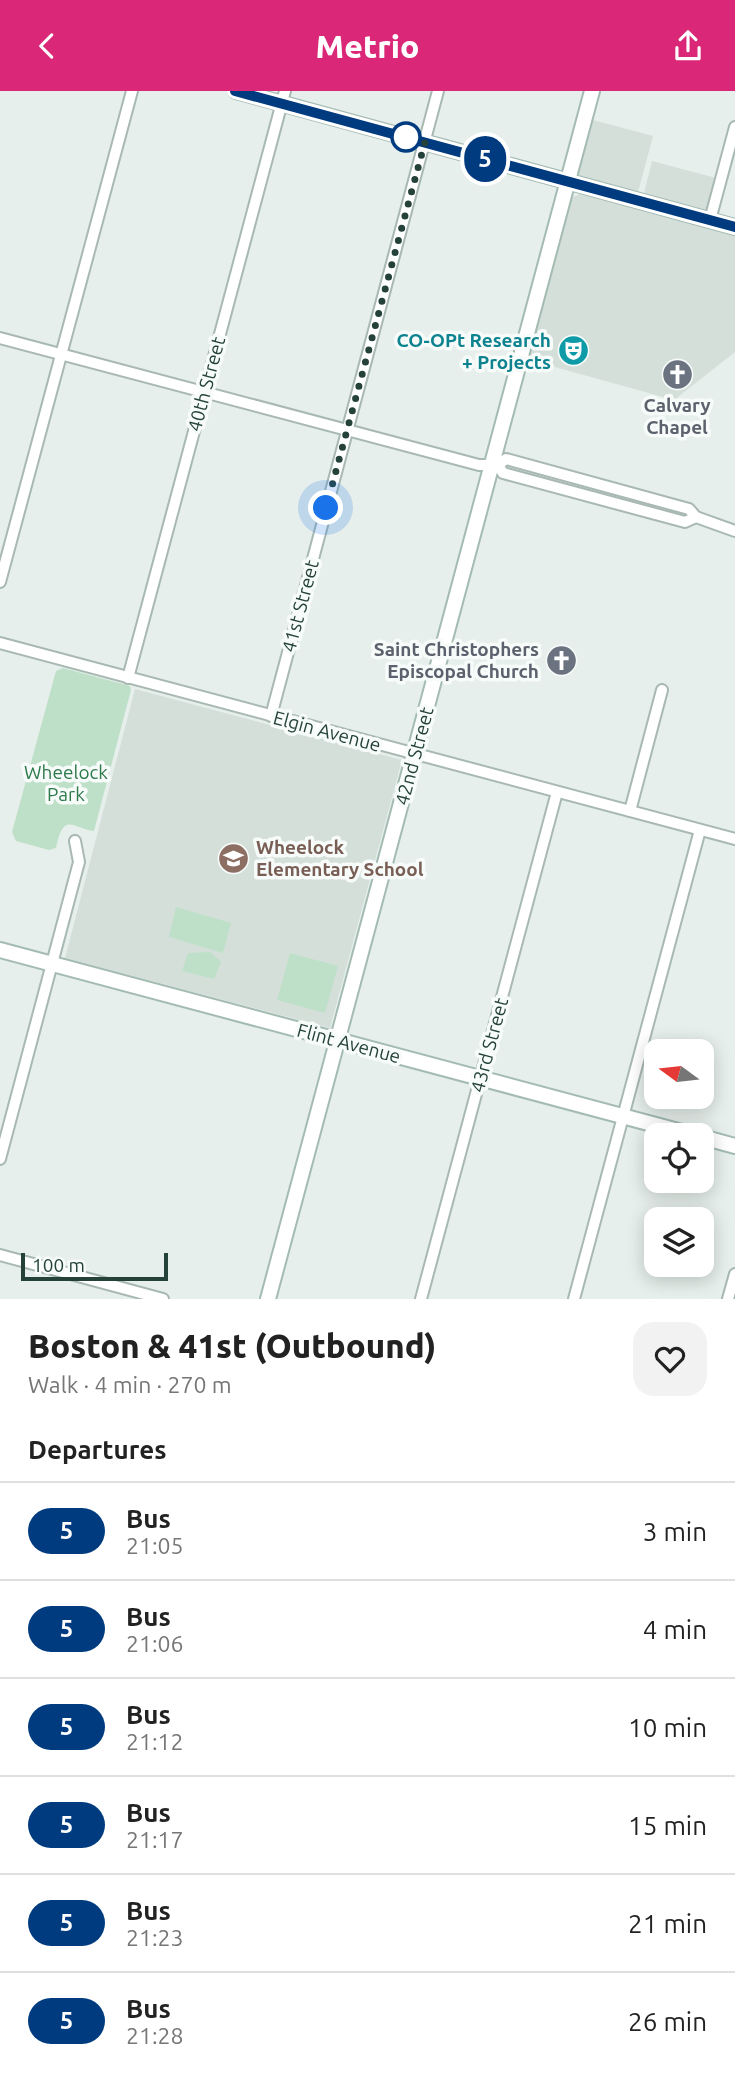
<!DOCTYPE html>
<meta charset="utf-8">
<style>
body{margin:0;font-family:Ubuntu,sans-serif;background:#f2f2f2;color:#222;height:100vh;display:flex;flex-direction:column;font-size:26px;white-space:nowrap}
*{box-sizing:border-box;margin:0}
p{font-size:23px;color:#767676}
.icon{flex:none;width:38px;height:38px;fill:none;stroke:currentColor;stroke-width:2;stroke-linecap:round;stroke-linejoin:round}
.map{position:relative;height:1208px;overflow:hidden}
.details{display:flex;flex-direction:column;background:#fff;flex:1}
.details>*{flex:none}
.badge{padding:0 14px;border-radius:23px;font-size:24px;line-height:46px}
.needle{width:46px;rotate:285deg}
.controls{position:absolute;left:644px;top:948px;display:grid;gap:14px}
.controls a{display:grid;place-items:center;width:70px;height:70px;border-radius:14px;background:#fff;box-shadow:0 4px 18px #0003;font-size:35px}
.scale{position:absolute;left:21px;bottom:18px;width:147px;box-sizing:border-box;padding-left:7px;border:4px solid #24423a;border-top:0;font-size:19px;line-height:24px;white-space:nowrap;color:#24423a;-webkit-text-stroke:5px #f7fbf9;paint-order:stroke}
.you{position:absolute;width:35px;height:35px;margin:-18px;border:5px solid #fff;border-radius:50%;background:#1a73e8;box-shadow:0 0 0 10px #1a73e833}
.map>.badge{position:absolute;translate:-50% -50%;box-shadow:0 0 0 4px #fff}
h2{padding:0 28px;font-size:26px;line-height:63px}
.round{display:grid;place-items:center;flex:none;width:74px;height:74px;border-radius:21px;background:#f2f2f2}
.overview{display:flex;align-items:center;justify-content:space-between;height:119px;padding:0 28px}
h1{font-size:33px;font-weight:800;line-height:52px}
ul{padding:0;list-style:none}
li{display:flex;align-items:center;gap:21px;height:98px;padding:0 28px;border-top:2px solid #e0e0e0}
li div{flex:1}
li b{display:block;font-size:26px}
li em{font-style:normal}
li .badge{min-width:77px;font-weight:700;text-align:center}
header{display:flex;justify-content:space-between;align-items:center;height:91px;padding:0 28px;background:#db2777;color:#fff;font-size:32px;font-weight:800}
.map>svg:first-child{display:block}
.built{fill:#d4dfda}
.green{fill:#bfe0c8}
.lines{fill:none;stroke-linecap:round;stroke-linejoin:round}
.street-casing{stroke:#a8b8b2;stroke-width:14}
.secondary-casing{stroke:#a4bbb3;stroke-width:18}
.street{stroke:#fff;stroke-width:10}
.secondary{stroke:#fff;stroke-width:14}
.line-casing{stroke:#fff;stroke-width:16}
.line{stroke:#003b80;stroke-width:10}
.walk{stroke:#24423a;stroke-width:7;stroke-dasharray:0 12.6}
.stop-dot{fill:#fff;stroke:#003b80;stroke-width:3.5}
.labels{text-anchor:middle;stroke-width:7;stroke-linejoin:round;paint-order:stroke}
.culture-label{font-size:19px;font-weight:bold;fill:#0d838f;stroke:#f7fbf9;text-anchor:end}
.street-label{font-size:19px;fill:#24423a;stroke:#f7fbf9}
.worship-label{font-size:19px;font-weight:bold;fill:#5b616d;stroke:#f7fbf9}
.park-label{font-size:19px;fill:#2d7a4b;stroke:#f7fbf9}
.education-label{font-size:19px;font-weight:bold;fill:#785e54;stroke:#f7fbf9;text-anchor:start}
</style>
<header><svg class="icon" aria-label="back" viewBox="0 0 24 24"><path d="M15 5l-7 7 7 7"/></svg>Metrio<svg class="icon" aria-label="share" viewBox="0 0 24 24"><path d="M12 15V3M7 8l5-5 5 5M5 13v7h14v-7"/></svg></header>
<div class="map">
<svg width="735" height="1208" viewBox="0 0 735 1208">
<rect width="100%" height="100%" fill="#e6efeb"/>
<g class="built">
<path d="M 593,29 L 653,45 L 637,105 L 577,86 Z"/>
<path d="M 652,70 L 716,87 L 706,121 L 643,106 Z"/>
<path d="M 580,103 L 735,145 L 735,261 L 674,309 L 526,268 L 569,108 Z"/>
<path d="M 135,598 L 402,669 L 330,937 L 65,867 Z"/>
</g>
<g class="green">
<path d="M 63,577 L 130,595 L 131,599 L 94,740 C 73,738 64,719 56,757 L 49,759 L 16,750 L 12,741 L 56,580 Z"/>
<path d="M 176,816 L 231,832 L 223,862 L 169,846 Z"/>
<path d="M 210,861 L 221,871 L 214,888 L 182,880 L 188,862 Z"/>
<path d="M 290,862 L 338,875 L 325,922 L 277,909 Z"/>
</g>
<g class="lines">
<defs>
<g id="street">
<path d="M 710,129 L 735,36"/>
<path d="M 0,247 L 479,374 L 498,374 L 506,368 L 689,418 L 696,426 L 735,440"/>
<path d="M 498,374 L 503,382 L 685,431 L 696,426"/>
<path d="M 0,491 L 132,0"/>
<path d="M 0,552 L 735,748"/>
<path d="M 128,587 L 285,0"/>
<path d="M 271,625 L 438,0"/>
<path d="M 630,720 L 662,599"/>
<path d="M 0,1068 L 79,771 L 75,750"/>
<path d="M 0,1164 L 163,1208"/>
<path d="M 421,1208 L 557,701"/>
<path d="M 574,1208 L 700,739"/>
<path d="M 728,1208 L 735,1183"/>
</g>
<g id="secondary">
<path d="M 236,0 L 735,136"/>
<path d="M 0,859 L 697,1045"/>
<path d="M 702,1046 L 735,1055"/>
<path d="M 268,1208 L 592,0"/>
</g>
</defs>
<use href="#street" class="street-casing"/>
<use href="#secondary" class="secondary-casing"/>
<use href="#street" class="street"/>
<use href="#secondary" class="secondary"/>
</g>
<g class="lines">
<defs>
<path id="line" d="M 235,0 L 735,136"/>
</defs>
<use href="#line" class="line-casing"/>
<use href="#line" class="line"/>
<path class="walk" d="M 326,417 L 425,51 L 406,46"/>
</g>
<defs>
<symbol id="theatre-disc" viewBox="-11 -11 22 22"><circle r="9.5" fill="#0f9aa8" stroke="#f7fbf9"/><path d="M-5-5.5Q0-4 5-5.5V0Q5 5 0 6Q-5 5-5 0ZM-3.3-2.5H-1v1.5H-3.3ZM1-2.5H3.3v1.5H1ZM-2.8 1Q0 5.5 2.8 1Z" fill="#fff"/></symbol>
<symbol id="church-disc" viewBox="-11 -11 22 22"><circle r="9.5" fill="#6b7280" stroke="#f7fbf9"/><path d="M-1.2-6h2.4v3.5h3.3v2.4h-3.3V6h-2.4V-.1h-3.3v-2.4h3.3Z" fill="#fff"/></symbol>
<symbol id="school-disc" viewBox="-11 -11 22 22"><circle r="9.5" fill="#8d6e63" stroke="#f7fbf9"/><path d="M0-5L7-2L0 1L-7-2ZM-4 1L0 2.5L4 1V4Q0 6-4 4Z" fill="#fff"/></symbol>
</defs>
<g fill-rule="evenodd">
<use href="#theatre-disc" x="556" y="242" width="35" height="35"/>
<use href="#church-disc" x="660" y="266" width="35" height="35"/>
<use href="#church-disc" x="544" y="552" width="35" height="35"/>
<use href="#school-disc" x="216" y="750" width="35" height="35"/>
</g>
<circle class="stop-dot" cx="406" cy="46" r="14"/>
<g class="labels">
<g class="culture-label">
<text x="551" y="256">CO-OPt Research<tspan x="551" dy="22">+ Projects</tspan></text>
</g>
<g class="street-label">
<text transform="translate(206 293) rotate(-75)" y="7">40th Street</text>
<text transform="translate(300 515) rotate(-75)" y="7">41st Street</text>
<text transform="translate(327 640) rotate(15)" y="7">Elgin Avenue</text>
<text transform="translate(414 665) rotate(-75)" y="7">42nd Street</text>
<text transform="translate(349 952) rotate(15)" y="7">Flint Avenue</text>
<text transform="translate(489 954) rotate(-75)" y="7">43rd Street</text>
</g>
<g class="worship-label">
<text x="677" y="321">Calvary<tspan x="677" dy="22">Chapel</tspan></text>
<text x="539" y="565" text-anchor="end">Saint Christophers<tspan x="539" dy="22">Episcopal Church</tspan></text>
</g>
<g class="park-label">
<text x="66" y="688">Wheelock<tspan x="66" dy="22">Park</tspan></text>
</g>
<g class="education-label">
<text x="256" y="763">Wheelock<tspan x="256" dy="22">Elementary School</tspan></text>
</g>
</g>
</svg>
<div class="controls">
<a><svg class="needle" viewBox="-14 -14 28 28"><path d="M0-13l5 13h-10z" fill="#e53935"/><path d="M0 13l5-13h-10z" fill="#767676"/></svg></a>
<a><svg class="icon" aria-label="locate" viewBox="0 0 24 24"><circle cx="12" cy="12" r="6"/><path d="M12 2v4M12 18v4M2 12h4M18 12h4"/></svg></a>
<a><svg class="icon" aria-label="layers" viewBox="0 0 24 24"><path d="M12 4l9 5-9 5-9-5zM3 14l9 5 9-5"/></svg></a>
</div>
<div class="scale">100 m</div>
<div class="you" style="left:326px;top:417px"></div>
<b class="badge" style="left:485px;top:68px;background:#003b80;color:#fff">5</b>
</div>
<section class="details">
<div class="overview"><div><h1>Boston &amp; 41st (Outbound)</h1><p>Walk · 4 min · 270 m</p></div><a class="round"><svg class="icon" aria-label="heart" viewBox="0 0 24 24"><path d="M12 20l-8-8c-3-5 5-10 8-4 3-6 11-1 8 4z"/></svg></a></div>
<h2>Departures</h2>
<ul>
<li><span class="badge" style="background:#003b80;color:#fff">5</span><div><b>Bus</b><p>21:05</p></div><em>3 min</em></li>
<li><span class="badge" style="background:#003b80;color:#fff">5</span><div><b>Bus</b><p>21:06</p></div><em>4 min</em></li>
<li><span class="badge" style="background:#003b80;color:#fff">5</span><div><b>Bus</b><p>21:12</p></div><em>10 min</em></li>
<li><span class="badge" style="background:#003b80;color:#fff">5</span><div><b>Bus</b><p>21:17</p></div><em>15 min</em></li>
<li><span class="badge" style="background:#003b80;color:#fff">5</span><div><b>Bus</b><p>21:23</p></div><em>21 min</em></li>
<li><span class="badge" style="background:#003b80;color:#fff">5</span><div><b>Bus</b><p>21:28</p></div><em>26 min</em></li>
</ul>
</section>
